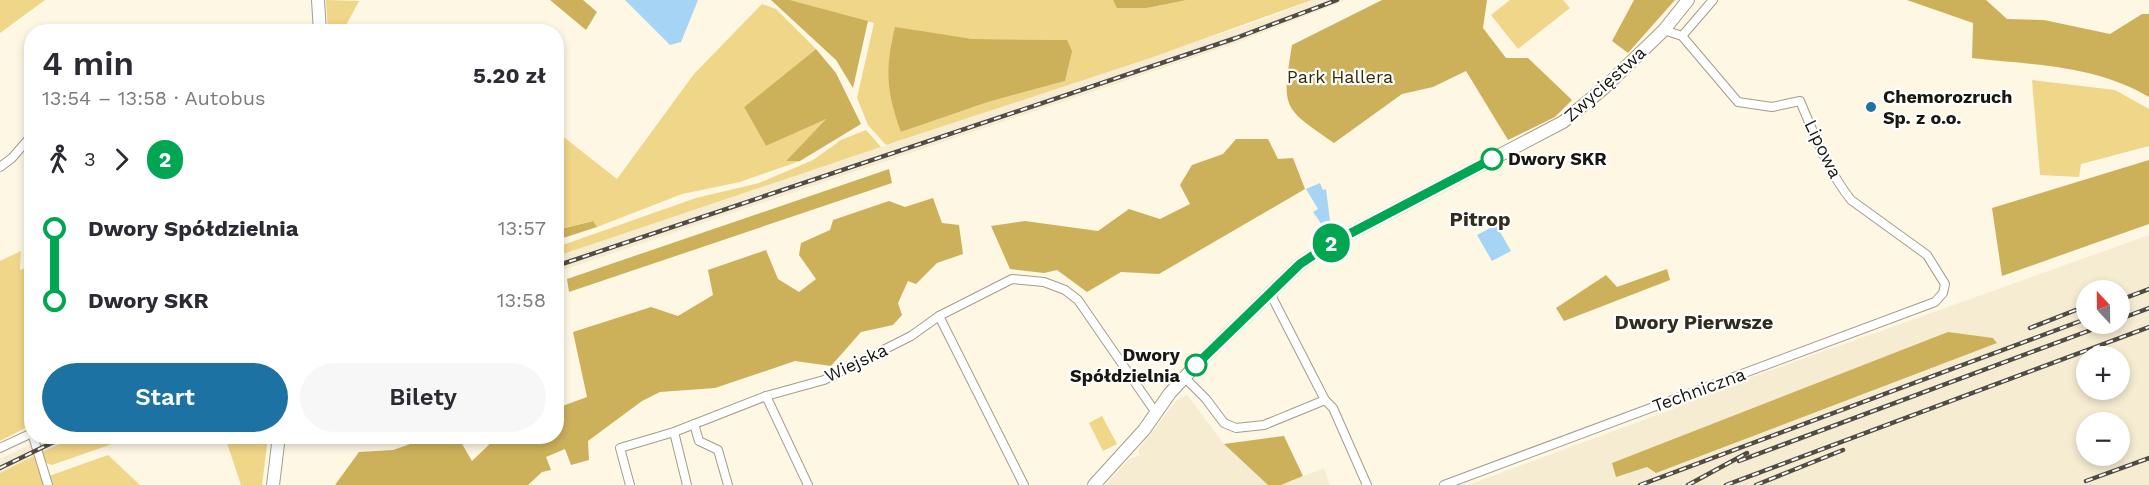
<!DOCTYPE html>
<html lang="pl">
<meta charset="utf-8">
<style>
body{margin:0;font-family:"Work Sans",sans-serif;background:#f7f7f7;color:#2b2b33;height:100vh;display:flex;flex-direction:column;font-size:22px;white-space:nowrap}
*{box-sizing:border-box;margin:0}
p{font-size:20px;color:#7c7c81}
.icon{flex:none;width:33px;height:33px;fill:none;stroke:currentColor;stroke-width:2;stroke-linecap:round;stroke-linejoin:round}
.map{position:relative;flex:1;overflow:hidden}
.drawer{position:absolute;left:24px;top:24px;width:540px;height:420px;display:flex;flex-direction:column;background:#fff;border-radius:24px;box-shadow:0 3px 9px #0003}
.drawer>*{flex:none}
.badge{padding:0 12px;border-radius:20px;font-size:21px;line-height:39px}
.needle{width:39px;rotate:338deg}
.buttons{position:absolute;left:2076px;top:280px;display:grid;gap:12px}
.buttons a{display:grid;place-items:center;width:54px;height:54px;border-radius:50%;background:#fff;box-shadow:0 3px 9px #0003;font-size:30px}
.map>.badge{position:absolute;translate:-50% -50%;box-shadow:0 0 0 3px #fff}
.legs{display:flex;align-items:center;gap:9px;height:66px;padding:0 18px;font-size:20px}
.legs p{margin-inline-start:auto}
.head{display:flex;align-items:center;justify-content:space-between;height:102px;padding:0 18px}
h1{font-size:33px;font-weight:600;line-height:45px}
.primary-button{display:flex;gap:12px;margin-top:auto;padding:12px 18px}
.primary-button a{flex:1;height:69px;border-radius:36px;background:#1c72a2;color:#fff;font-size:24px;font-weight:600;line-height:69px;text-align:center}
.primary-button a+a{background:#f7f7f7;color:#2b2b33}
ul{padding:0 18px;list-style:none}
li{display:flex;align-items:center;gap:21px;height:72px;font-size:22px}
li i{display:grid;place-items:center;width:9px;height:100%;margin:0 8px;background:currentColor}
li i::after{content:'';width:15px;height:15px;margin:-8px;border:4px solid;border-radius:50%;background:#fff}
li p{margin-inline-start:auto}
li:first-child i{background:linear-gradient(#0000 50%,currentColor 0)}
li:last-child i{background:linear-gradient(currentColor 50%,#0000 0)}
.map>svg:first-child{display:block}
.built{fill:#f5ecd2;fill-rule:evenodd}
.green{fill:#f0d689;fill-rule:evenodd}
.forest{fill:#cdb15a}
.water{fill:#a6d4f5}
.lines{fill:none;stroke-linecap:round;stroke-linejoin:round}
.stream{stroke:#a6d4f5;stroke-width:2}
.street-casing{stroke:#a39d8c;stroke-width:10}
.secondary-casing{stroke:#a39d8c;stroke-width:14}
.street{stroke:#fff;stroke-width:8}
.secondary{stroke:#fff;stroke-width:12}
.rail-casing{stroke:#504c43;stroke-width:4.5}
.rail{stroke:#fff;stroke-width:2;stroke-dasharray:7;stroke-linecap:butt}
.line-1-casing{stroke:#fff;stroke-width:14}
.line-1{stroke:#00a651;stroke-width:9}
.poi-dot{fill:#1c72a2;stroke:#fff;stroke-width:2}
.stop-1-dot{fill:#fff;stroke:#00a651;stroke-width:3}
.labels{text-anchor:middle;stroke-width:4.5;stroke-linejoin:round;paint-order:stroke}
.park-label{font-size:18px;fill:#382c04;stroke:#fff}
.street-label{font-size:18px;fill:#1a1711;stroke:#fff}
.poi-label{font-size:18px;font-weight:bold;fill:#1a1711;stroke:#fff;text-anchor:start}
.stop-label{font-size:18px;font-weight:bold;fill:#1a1711;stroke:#fff;text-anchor:start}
.neighbourhood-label{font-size:20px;font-weight:bold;fill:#312c1d;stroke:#fff}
</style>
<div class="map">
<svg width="2149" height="485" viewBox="0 0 2149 485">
<rect width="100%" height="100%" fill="#fdf7e4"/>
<g class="built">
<path d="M 1312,0 L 1346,0 L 1234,44 L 557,272 L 556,256 L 1270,17 Z"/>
<path d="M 2149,235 L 2149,485 L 1468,485 L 1673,409 L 1699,396 ZM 2086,291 L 2120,291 L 2120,324 L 2086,324 ZM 2086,357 L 2120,357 L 2120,390 L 2086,390 ZM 2086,423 L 2120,423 L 2120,456 L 2086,456 Z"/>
<path d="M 1187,395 L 1224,444 L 1268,485 L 1106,485 L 1129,459 L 1139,456 L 1139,449 L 1176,401 Z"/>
<path d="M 46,437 L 76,437 L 0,473 L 0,459 Z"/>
<path d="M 1324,468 L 1330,485 L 1281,485 Z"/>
</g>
<g class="green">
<path d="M 0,0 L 45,0 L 0,33 Z"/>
<path d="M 326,0 L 359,1 L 344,29 L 347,31 L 328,31 Z"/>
<path d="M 790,0 L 1113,0 L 1118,8 L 1147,8 L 1187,0 L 1312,0 L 1153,57 L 886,145 L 868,125 L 857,98 L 874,23 ZM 895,28 L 973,39 L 1067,40 L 1065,81 L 988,102 L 901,132 Z"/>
<path d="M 1510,0 L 1563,0 L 1570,8 L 1518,49 L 1491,15 Z"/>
<path d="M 762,4 L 776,9 L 816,49 L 744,107 L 766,146 L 827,118 L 786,161 L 800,161 L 740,182 L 682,194 L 597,227 L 592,221 L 557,230 L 556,131 L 617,179 L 694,74 Z"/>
<path d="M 2032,80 L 2115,90 L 2149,109 L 2149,146 L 2081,164 L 2079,177 L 2040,175 Z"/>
<path d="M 866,130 L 881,147 L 557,256 L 557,247 L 696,198 L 759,183 L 813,160 L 841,140 Z"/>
<path d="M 21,251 L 20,270 L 31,266 L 31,425 L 0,441 L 0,261 Z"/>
<path d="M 1102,416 L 1117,444 L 1103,451 L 1089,423 Z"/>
<path d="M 76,437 L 132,437 L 52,465 L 44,462 L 42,452 Z"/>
<path d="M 225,437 L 268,437 L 262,485 L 241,485 Z"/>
<path d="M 108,455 L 140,485 L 52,485 L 49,476 Z"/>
<path d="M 34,456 L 44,485 L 0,485 L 0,473 Z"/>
</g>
<g class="forest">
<path d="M 550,0 L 583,0 L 597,12 L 586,30 Z"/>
<path d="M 771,0 L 790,0 L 868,21 L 853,88 L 836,60 Z"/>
<path d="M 1113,0 L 1187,0 L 1147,8 L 1117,8 Z"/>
<path d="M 1382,0 L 1487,0 L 1483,28 L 1506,58 L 1528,58 L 1572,100 L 1555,117 L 1508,140 L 1466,71 L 1433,87 L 1402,94 L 1334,143 C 1281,107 1282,108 1292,45 Z"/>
<path d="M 1634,0 L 1675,0 L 1628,53 L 1612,41 Z"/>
<path d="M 1907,0 L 1986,0 L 2007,19 L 2044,20 L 2110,34 L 2142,14 L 2149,14 L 2149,97 C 2095,65 2033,65 1972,58 L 1973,23 Z"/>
<path d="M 895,27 L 973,39 L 1067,40 L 1072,51 L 1065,81 L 988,102 L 901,132 C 886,91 885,70 895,27 Z"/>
<path d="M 816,49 L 836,73 L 861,124 L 800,161 L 786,161 L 826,119 L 766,146 L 744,107 Z"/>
<path d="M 1236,139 L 1268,139 L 1278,159 L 1293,158 L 1305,189 L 1159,274 L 1121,272 L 1087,292 L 1057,270 L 1044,273 L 1010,269 L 991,226 L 1025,221 L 1098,231 L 1129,209 L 1160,219 L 1190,204 L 1180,185 L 1192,165 L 1223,154 Z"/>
<path d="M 2149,160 L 2149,224 L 2002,276 L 1992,208 Z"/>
<path d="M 889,169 L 892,183 L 569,292 L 567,279 Z"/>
<path d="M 933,198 L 942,223 L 959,225 L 963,254 L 937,263 L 916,284 L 908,281 L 898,303 L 902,315 L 893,325 L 861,332 L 831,366 L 795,361 L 715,388 L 660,392 L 642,401 L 588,441 L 589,460 L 571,465 L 565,449 L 546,457 L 551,470 L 542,472 L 528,485 L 335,485 L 359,452 L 393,450 L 416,442 L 414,437 L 458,437 L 472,461 L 497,437 L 556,436 L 557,408 L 587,397 L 573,332 L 651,307 L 678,316 L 713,295 L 708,270 L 766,250 L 778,279 L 799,292 L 816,279 L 799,255 L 801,243 L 830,230 L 833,220 L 889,201 L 905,207 Z"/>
<path d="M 593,221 L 597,227 L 557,240 L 557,230 Z"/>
<path d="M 1667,269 L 1670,280 L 1564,321 L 1556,308 L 1606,275 L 1617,287 Z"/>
<path d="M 1948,332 L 1993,338 L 1997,343 L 1656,473 L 1647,467 L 1616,477 L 1612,463 Z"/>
<path d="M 1284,436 L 1303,476 L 1281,485 L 1268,485 L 1224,444 Z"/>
</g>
<g class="water">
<path d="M 625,0 L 698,0 L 681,42 L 670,45 Z"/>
<path d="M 1320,183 L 1323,190 L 1326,189 L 1330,221 L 1322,225 L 1313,212 L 1318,209 L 1306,189 Z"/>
<path d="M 1496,225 L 1511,251 L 1492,261 L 1477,235 Z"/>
</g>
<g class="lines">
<path class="stream" d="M 1328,222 L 1331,232"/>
<defs>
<g id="street">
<path d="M 1682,36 L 1713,0"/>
<path d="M 0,167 L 12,158 L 32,135"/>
<path d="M 1270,293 L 1325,400"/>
<path d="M 939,316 L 1024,485"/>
<path d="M 1184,377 L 1206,399 L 1224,423 L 1236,428 L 1264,425 L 1325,400 L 1333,408 L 1367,485"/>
<path d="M 766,396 L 808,485"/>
<path d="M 694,424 L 699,441 L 718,450 L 728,485"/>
<path d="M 674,432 L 687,485"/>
<path d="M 33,436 L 48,485"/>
<path d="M 0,448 L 32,433"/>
<path d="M 630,485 L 620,448 L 674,432 L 766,396 L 824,380 L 911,336 L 939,316 L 1012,279 L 1044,282 L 1065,290 L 1078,300 L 1156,413"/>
<path d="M 1444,485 L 1935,302 L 1943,293 L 1945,284 L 1927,255 L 1851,200 C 1828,171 1815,136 1800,101 L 1772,107 L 1738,102 L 1682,36 L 1664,30"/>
</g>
<g id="secondary">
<path d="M 318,0 L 320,32"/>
<path d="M 273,485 L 279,436"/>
<path d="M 1094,485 L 1144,430 L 1170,393 L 1196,365 L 1300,264 L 1330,244 L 1563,122 L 1604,88 L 1664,30 L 1688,0"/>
</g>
</defs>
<use href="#street" class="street-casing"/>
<use href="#secondary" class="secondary-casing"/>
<use href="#street" class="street"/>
<use href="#secondary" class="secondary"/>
<defs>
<g id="rail">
<path d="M 556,266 L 1236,38 L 1337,0"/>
<path d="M 2120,300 L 2149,289"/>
<path d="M 2120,319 L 2149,308"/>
<path d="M 2030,328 L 2086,306"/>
<path d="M 1739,461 L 2107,324"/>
<path d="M 0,468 L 66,436"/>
<path d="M 2086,481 L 2149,458"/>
<path d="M 1640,485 L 2086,319"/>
<path d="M 1688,485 L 1747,453"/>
<path d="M 1726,485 L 2149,327"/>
<path d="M 1756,485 L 1843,450"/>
</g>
</defs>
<use href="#rail" class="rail-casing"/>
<use href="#rail" class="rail"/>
</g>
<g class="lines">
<defs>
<path id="line-1" d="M 1196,365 L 1300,264 L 1330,244 L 1492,159"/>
</defs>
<use href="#line-1" class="line-1-casing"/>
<use href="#line-1" class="line-1"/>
</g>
<circle class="poi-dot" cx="1871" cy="107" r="6"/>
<g class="stop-1-dot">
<circle cx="1492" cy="159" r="10"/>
<circle cx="1196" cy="365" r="10"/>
</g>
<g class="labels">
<g class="park-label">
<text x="1340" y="83">Park Hallera</text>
</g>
<g class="street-label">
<text transform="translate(1605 84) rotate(-42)" y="6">Zwycięstwa</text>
<text transform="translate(1823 149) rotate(64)" y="6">Lipowa</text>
<text transform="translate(856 363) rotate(-25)" y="6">Wiejska</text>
<text transform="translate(1699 390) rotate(-20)" y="6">Techniczna</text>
</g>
<g class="poi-label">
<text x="1883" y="103">Chemorozruch<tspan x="1883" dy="21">Sp. z o.o.</tspan></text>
</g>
<g class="stop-label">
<text x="1508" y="165">Dwory SKR</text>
<text x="1180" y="361" text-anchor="end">Dwory<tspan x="1180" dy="21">Spółdzielnia</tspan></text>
</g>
<g class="neighbourhood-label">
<text x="1480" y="226">Pitrop</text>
<text x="1694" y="329">Dwory Pierwsze</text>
</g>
</g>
</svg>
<div class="buttons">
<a><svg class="needle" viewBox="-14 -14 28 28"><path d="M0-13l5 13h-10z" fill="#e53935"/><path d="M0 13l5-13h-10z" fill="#7c7c81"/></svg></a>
<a>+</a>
<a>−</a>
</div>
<b class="badge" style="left:1331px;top:243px;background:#00a651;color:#fff">2</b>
<section class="drawer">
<div class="head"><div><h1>4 min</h1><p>13:54 – 13:58 · Autobus</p></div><b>5.20 zł</b></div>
<div class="legs"><svg class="icon" aria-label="walk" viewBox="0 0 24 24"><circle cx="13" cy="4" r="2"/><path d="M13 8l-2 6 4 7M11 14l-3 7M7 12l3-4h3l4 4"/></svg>3<svg class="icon" aria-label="forward" viewBox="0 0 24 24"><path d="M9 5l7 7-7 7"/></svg><b class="badge" style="background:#00a651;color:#fff">2</b></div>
<ul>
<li><i style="color:#00a651"></i><b>Dwory Spółdzielnia</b><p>13:57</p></li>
<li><i style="color:#00a651"></i><b>Dwory SKR</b><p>13:58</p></li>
</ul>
<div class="primary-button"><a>Start</a><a>Bilety</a></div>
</section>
</div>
